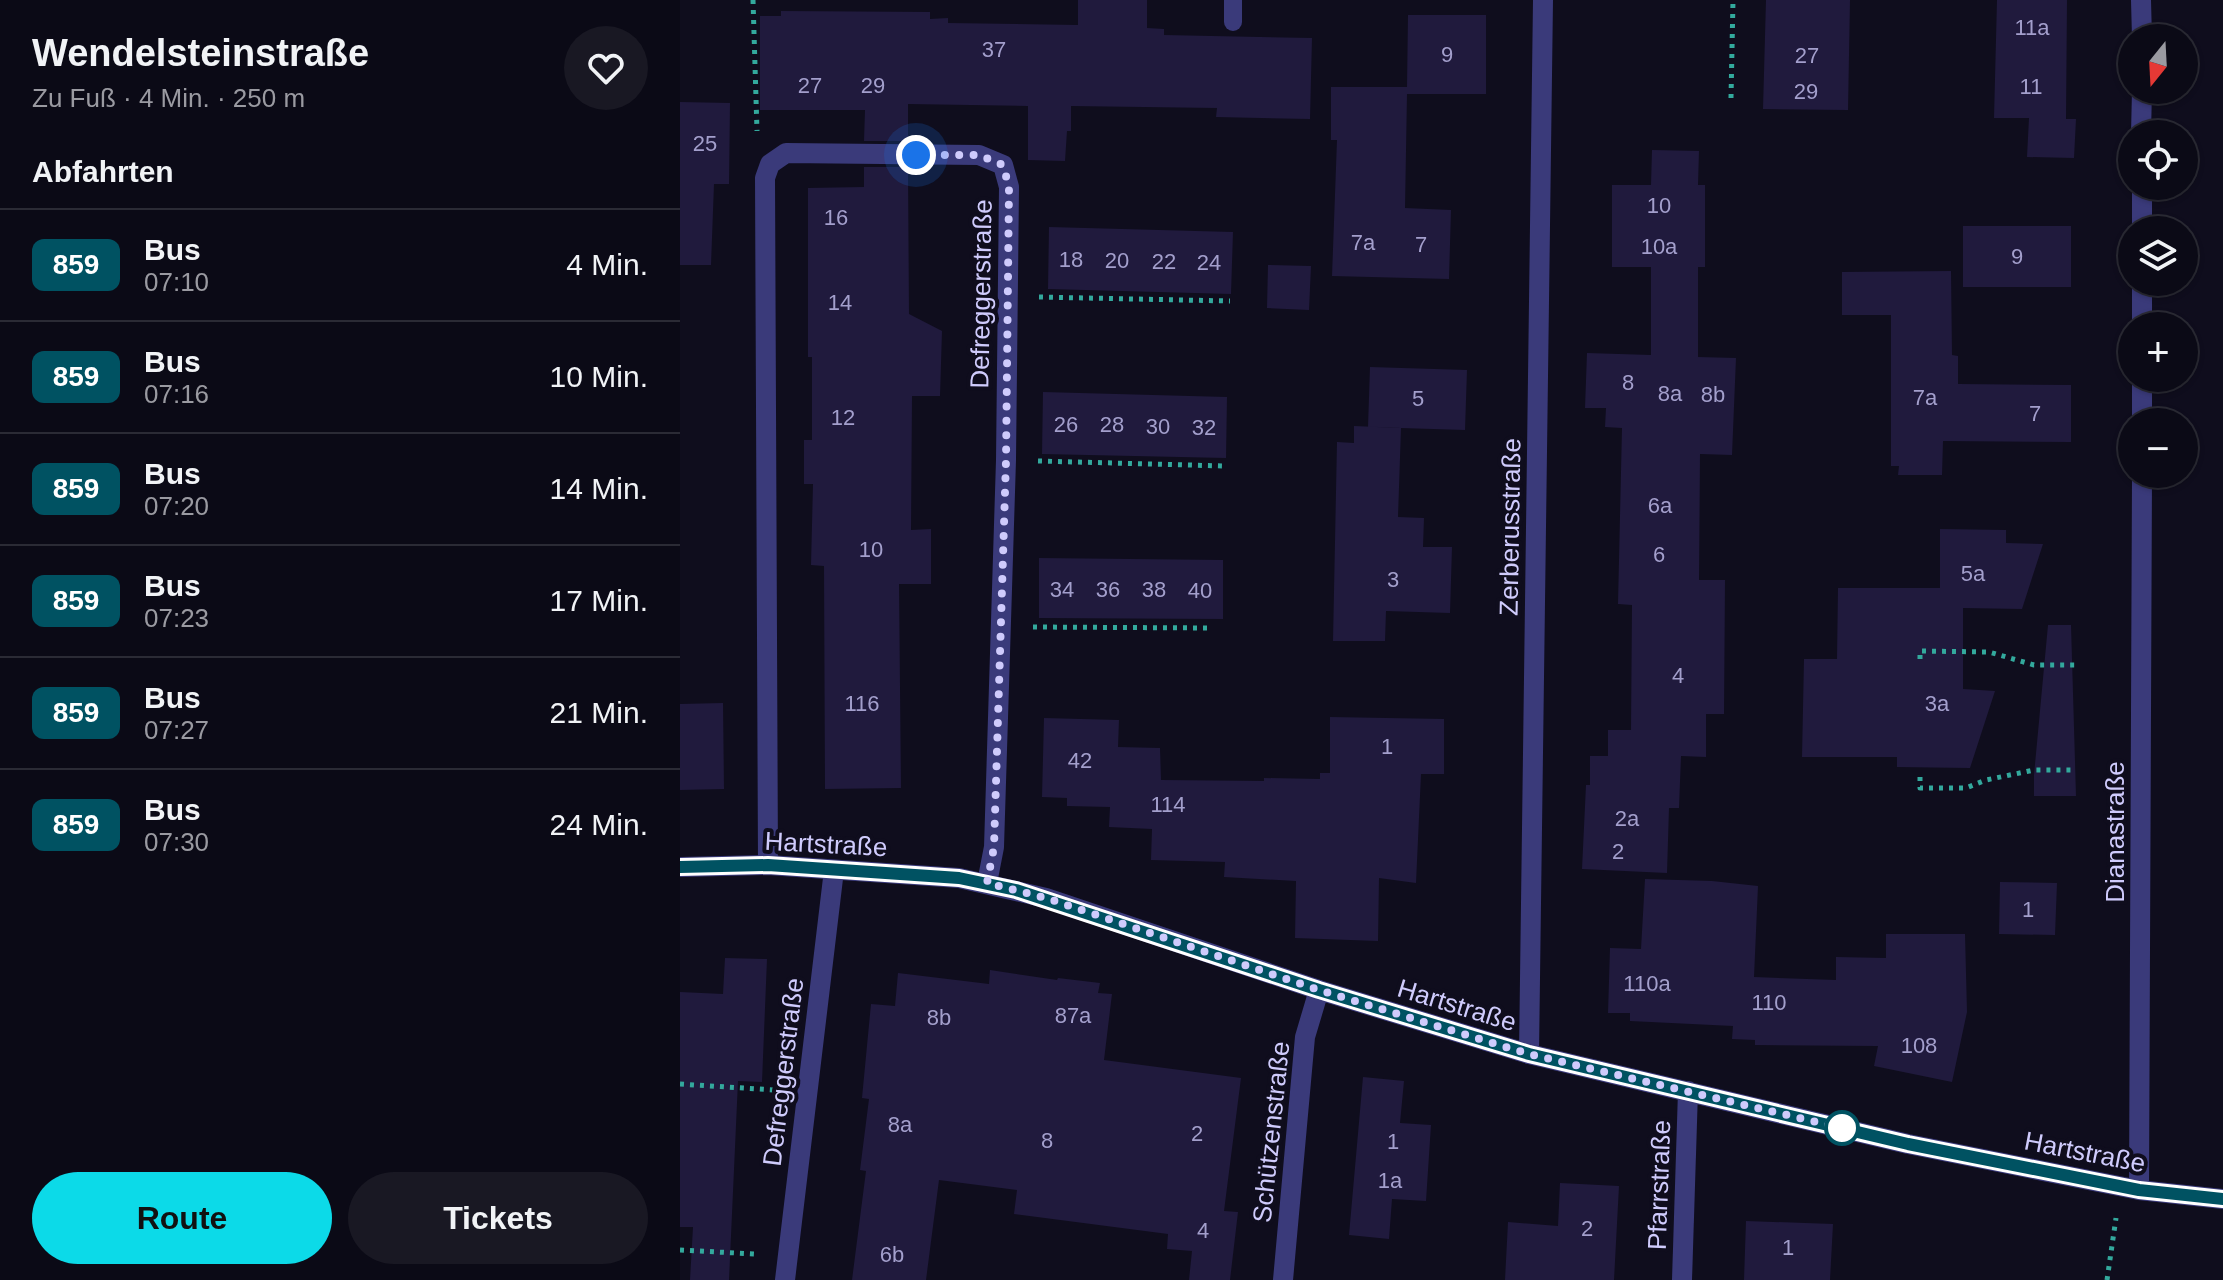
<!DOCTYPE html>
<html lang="de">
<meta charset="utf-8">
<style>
body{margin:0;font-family:Arial,sans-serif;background:#191823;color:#f1f3f6;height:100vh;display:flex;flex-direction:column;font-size:30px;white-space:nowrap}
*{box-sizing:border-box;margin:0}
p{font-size:26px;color:#9a9aa1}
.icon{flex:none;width:44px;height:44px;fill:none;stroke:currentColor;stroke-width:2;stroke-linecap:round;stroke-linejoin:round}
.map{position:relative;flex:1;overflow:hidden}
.side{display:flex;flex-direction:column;background:#0b0a16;width:680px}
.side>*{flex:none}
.badge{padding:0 16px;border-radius:12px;font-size:28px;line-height:52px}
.needle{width:52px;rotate:198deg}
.buttons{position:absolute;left:1438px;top:24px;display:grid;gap:16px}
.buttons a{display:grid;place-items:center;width:80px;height:80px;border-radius:50%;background:#0b0a16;box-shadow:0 2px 6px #0004,0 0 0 2px #2b2b35;font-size:40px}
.you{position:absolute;width:40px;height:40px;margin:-20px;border:6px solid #fff;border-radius:50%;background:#1a73e8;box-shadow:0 0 0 12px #1a73e833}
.map>.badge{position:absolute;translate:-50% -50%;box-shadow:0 0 0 4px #fff}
h2{padding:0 32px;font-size:30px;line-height:72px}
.round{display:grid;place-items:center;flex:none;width:84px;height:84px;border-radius:42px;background:#191823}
.summary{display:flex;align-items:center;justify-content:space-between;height:136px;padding:0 32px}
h1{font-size:38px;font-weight:800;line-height:60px}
.cta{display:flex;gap:16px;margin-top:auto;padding:16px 32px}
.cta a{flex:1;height:92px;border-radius:48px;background:#0cdae8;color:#111;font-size:32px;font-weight:800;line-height:92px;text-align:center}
.cta a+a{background:#191823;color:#f1f3f6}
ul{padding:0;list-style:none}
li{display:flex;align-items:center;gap:24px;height:112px;padding:0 32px;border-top:2px solid #2b2b35}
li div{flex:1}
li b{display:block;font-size:30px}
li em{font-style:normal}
li .badge{min-width:88px;font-weight:700;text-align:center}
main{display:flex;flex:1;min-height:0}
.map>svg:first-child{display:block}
.building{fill:#201a3d}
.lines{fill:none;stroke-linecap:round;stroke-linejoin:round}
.path{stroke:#33a99d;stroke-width:5;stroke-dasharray:4 6;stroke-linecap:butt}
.service{stroke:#3a3a7a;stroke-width:18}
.minor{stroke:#3a3a7a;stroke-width:20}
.line-casing{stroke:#fff;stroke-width:18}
.line{stroke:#005262;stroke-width:12}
.walk{stroke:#cfcbfc;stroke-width:8;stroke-dasharray:0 14.4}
.stop-dot{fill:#fff;stroke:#005262;stroke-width:4}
.labels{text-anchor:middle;stroke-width:8;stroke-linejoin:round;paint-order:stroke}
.number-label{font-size:22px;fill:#a39fcc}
.street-label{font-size:26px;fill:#cfcbfc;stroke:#0f0d1d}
</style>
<main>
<section class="side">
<div class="summary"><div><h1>Wendelsteinstraße</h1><p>Zu Fuß · 4 Min. · 250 m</p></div><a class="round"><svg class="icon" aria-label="heart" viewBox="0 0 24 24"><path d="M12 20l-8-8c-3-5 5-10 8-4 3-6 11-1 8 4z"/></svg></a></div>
<h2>Abfahrten</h2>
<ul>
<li><span class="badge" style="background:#005262;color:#fff">859</span><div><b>Bus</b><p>07:10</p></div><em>4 Min.</em></li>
<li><span class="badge" style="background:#005262;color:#fff">859</span><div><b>Bus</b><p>07:16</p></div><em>10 Min.</em></li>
<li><span class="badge" style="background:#005262;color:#fff">859</span><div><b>Bus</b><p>07:20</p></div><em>14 Min.</em></li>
<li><span class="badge" style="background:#005262;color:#fff">859</span><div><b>Bus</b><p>07:23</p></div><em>17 Min.</em></li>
<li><span class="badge" style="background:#005262;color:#fff">859</span><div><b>Bus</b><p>07:27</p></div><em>21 Min.</em></li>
<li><span class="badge" style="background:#005262;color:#fff">859</span><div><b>Bus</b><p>07:30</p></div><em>24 Min.</em></li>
</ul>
<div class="cta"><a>Route</a><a>Tickets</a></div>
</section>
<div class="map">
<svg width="1543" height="1280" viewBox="0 0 1543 1280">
<rect width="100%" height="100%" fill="#0f0d1d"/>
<g class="building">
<path d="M 398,0 L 467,0 L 467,28 L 484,29 L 484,35 L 632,38 L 630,119 L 536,117 L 537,108 L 391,106 L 391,131 L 387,131 L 385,161 L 348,160 L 348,106 L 228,104 L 228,141 L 184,141 L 185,110 L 80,110 L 80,16 L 101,16 L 101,11 L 250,12 L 250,19 L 268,18 L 268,23 L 398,25 Z"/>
<path d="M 1086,0 L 1170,0 L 1168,110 L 1083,109 Z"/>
<path d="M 1317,0 L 1387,0 L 1386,119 L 1396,119 L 1394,158 L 1347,157 L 1349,118 L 1314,118 Z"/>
<path d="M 728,15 L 806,15 L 806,94 L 727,94 L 725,208 L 771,210 L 769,279 L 652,276 L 657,140 L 651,140 L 651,87 L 727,87 Z"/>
<path d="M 0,102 L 50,103 L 49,184 L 34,184 L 31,265 L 0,265 Z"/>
<path d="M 972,150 L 1019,151 L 1018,185 L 1025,185 L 1025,267 L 1018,267 L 1018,357 L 1056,358 L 1052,455 L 1020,454 L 1019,580 L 1045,580 L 1044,714 L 1026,714 L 1026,757 L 1001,756 L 999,808 L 989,808 L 987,873 L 902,869 L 906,785 L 910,785 L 910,756 L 928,756 L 928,730 L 951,730 L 952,605 L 938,604 L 942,428 L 925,427 L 926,408 L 905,408 L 907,353 L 971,355 L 971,267 L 932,267 L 932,185 L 971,185 Z"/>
<path d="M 184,167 L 228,167 L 229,314 L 262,331 L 260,396 L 232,396 L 231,530 L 251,529 L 251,584 L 219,584 L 221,788 L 145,789 L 144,566 L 131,565 L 133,484 L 124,484 L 124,440 L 132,440 L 132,357 L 128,357 L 128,188 L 184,187 Z"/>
<rect x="1283" y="226" width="108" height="61"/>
<path d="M 369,227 L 553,232 L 551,294 L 368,289 Z"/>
<path d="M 588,265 L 631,266 L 629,310 L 587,308 Z"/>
<path d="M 1271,271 L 1272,355 L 1278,356 L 1278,384 L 1391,385 L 1391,442 L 1263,441 L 1262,475 L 1218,475 L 1219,466 L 1211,466 L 1211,315 L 1162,315 L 1162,272 Z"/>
<path d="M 690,367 L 787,370 L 785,430 L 688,427 Z"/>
<path d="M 363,392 L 547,397 L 546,458 L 362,454 Z"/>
<path d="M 674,426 L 721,428 L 718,517 L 744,518 L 743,547 L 772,547 L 770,613 L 706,611 L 705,641 L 653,641 L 657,442 L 674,443 Z"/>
<path d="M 1260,529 L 1326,530 L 1326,543 L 1363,544 L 1342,609 L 1283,608 L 1283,689 L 1315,691 L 1290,768 L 1217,767 L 1217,757 L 1122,757 L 1124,659 L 1157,659 L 1158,588 L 1260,588 Z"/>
<path d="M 359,558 L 543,560 L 543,619 L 359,618 Z"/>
<path d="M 1368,625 L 1391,625 L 1396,796 L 1354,796 L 1354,775 Z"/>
<path d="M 43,703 L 44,789 L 0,790 L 0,704 Z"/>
<path d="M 650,717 L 764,719 L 764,774 L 741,774 L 736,883 L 699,878 L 698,941 L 615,938 L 616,881 L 544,877 L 545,862 L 471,860 L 472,829 L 429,827 L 430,807 L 387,806 L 387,798 L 362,797 L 364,718 L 439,720 L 438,747 L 480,748 L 481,780 L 584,781 L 584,778 L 640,779 L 640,773 L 650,773 Z"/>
<path d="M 965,879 L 1032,881 L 1078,886 L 1074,977 L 1156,980 L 1156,957 L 1206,958 L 1206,934 L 1285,934 L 1287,1012 L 1272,1082 L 1194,1066 L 1198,1046 L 1075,1045 L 1075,1040 L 1052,1039 L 1053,1026 L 950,1021 L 950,1013 L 928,1013 L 930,948 L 961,949 Z"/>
<path d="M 1320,882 L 1377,883 L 1375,935 L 1319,934 Z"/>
<path d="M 45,958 L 87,959 L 82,1082 L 58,1081 L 49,1280 L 10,1280 L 13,1227 L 0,1227 L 0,992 L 43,994 Z"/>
<path d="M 310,970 L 377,980 L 378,978 L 420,983 L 418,993 L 432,994 L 424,1060 L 561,1078 L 544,1211 L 558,1212 L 550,1280 L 509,1280 L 512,1251 L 487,1249 L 488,1234 L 334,1214 L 337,1190 L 259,1180 L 246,1280 L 172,1280 L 186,1171 L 180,1170 L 189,1099 L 182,1098 L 191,1004 L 215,1006 L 218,973 L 309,984 Z"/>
<path d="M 683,1077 L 724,1081 L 720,1123 L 751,1125 L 746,1201 L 712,1199 L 709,1239 L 669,1235 Z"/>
<path d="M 880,1183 L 939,1186 L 934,1280 L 825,1280 L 828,1222 L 878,1226 Z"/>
<path d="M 1066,1221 L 1153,1224 L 1150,1280 L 1064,1280 Z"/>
</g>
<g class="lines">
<g class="path">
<path d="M 73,0 L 77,131"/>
<path d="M 1051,98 L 1053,0"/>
<path d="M 359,297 L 550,301"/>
<path d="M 358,461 L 545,466"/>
<path d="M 353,627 L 532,628"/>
<path d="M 1240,659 L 1240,651 L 1309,652 L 1354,665 L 1395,665"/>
<path d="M 1240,777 L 1240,788 L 1286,788 L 1306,780 L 1354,770 L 1395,770"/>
<path d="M 0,1084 L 95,1090"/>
<path d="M 0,1250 L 75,1254"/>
<path d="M 1427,1280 L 1436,1218"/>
</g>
<path class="service" d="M 553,22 L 553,0"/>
<g class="minor">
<path d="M 1461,0 L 1462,38"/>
<path d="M 1461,134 L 1462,90"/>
<path d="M 1462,186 L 1462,230"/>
<path d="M 1462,282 L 1462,326"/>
<path d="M 1462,378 L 1462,422"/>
<path d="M 88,865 L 85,178 L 90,164 L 106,153 L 299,155 L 323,165 L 329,187 L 326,460 L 314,847 L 307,883"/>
<path d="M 0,867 L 88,865 L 279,878 L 366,898 L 639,990 L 849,1054 L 1228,1144 L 1459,1190 L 1543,1199"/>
<path d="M 849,1054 L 863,0"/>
<path d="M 1459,1190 L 1462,474"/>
<path d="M 105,1280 L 154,870"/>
<path d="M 603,1280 L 625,1037 L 639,990"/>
<path d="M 1002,1280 L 1008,1091"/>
</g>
</g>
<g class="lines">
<defs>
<path id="line" d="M 0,867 L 88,865 L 279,878 L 336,890 L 639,990 L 849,1054 L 1228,1144 L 1459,1190 L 1543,1199"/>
</defs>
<use href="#line" class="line-casing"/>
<use href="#line" class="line"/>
<path class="walk" d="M 236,155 L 299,155 L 323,165 L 329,187 L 326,460 L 314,847 L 307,883 L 366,898 L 639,990 L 849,1054 L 1162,1128"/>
</g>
<circle class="stop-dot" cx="1162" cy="1128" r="16"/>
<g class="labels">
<g class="number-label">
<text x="1352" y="35">11a</text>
<text x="314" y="57">37</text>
<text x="767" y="62">9</text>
<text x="1127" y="63">27</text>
<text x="130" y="93">27</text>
<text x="193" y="93">29</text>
<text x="1351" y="94">11</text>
<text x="1126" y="99">29</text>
<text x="25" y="151">25</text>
<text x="979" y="213">10</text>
<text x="156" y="225">16</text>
<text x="683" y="250">7a</text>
<text x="741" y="252">7</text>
<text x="979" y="254">10a</text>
<text x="1337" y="264">9</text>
<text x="391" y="267">18</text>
<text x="437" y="268">20</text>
<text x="484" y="269">22</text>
<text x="529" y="270">24</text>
<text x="160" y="310">14</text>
<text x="948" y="390">8</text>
<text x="990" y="401">8a</text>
<text x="1033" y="402">8b</text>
<text x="1245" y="405">7a</text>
<text x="738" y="406">5</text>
<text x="1355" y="421">7</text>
<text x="163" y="425">12</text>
<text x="386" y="432">26</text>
<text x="432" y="432">28</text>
<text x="478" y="434">30</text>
<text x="524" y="435">32</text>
<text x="980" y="513">6a</text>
<text x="191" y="557">10</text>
<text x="979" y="562">6</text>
<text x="1293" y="581">5a</text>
<text x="713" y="587">3</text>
<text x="382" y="597">34</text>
<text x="428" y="597">36</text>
<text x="474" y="597">38</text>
<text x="520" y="598">40</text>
<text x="998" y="683">4</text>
<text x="182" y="711">116</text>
<text x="1257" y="711">3a</text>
<text x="707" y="754">1</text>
<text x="400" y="768">42</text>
<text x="488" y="812">114</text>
<text x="947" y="826">2a</text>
<text x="938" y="859">2</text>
<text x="1348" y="917">1</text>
<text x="967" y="991">110a</text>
<text x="1089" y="1010">110</text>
<text x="393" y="1023">87a</text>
<text x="259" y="1025">8b</text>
<text x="1239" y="1053">108</text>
<text x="220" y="1132">8a</text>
<text x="517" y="1141">2</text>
<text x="367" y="1148">8</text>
<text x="713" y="1149">1</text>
<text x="710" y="1188">1a</text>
<text x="907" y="1236">2</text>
<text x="523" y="1238">4</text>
<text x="1108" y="1255">1</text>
<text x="212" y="1262">6b</text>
</g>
<g class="street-label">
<text transform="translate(301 294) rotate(-89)" y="9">Defreggerstraße</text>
<text transform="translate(830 527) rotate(-89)" y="9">Zerberusstraße</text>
<text transform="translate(1435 832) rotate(-90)" y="9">Dianastraße</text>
<text transform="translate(146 844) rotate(3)" y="9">Hartstraße</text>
<text transform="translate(777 1005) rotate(17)" y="9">Hartstraße</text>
<text transform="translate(103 1072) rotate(-83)" y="9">Defreggerstraße</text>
<text transform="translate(591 1132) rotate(-84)" y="9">Schützenstraße</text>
<text transform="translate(1405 1152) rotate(11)" y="9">Hartstraße</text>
<text transform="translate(979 1185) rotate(-88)" y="9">Pfarrstraße</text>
</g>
</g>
</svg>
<div class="buttons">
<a><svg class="needle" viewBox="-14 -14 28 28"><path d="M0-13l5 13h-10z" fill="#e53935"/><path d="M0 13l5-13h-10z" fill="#9a9aa1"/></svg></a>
<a><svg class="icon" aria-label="locate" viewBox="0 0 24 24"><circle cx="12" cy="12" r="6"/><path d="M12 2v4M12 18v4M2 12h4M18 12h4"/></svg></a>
<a><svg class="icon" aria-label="layers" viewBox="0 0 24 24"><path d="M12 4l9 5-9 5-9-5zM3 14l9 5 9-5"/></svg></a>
<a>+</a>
<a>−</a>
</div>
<div class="you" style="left:236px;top:155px"></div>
</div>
</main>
